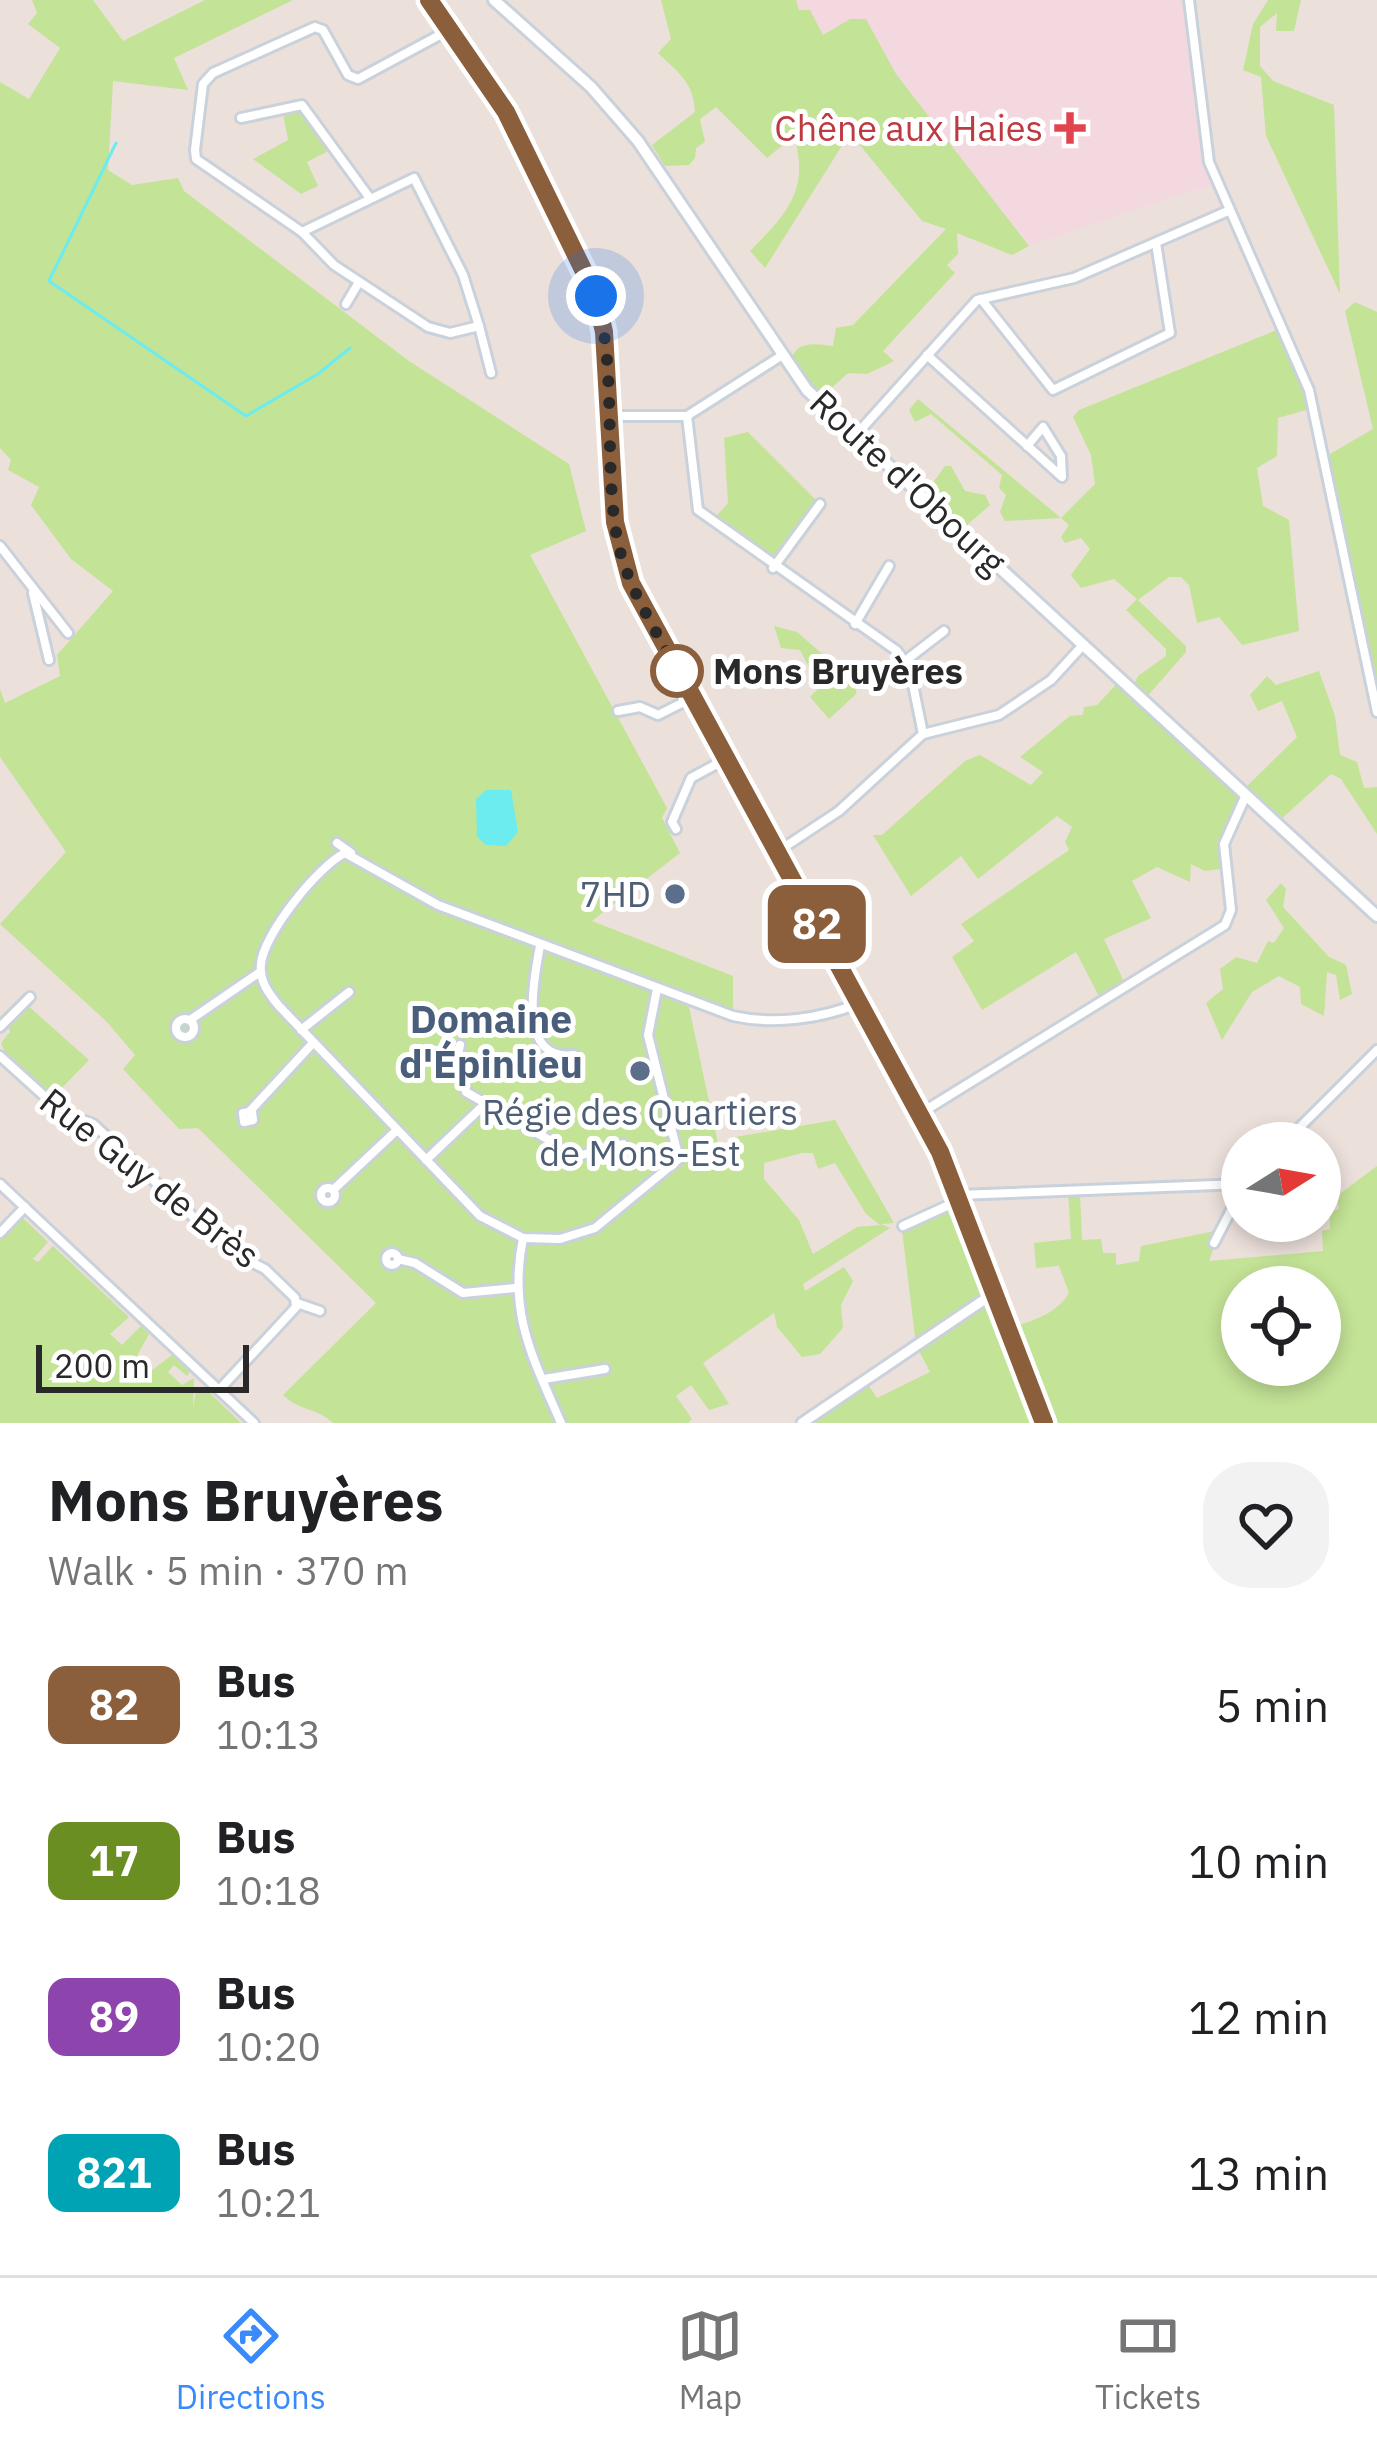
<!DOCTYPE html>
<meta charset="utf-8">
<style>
body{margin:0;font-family:"IBM Plex Sans",sans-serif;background:#f2f2f2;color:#202124;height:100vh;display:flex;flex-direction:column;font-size:45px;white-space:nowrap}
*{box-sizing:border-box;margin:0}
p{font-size:39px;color:#757577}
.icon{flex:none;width:66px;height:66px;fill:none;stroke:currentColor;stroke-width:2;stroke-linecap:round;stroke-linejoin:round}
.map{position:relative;height:1423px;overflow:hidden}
.drawer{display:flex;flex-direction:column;background:#fff;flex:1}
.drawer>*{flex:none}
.badge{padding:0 24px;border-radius:18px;font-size:42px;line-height:78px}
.needle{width:78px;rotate:79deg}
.tools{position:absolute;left:1221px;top:1122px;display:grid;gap:24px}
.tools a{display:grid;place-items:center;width:120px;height:120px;border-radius:50%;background:#fff;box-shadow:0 6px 18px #0003;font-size:60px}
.scale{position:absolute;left:36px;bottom:30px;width:213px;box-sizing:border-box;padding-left:12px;border:6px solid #292929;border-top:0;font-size:33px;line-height:42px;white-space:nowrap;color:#292929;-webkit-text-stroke:9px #fff;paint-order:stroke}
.you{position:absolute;width:60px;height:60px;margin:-30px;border:9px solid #fff;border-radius:50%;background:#1a73e8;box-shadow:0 0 0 18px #1a73e833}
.map>.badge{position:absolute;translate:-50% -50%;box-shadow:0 0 0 6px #fff}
.round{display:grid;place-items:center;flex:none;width:126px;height:126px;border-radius:48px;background:#f2f2f2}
.headline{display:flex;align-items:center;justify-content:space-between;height:204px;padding:0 48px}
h1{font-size:57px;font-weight:800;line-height:90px}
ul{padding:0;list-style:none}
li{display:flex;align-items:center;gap:36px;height:156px;padding:0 48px}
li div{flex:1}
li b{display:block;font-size:45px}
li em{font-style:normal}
li .badge{min-width:132px;font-weight:700;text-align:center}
.menu{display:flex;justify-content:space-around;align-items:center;height:168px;border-top:3px solid #e0e0e0;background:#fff;font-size:33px;color:#757577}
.menu a{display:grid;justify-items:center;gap:6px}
.menu .on{color:#398bfb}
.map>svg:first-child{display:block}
.medical{fill:#f3d8e0}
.green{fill:#c3e396;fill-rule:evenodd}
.water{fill:#6cecef}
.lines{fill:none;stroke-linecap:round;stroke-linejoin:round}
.stream{stroke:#6cecef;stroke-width:3}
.minor-casing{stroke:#c9d1db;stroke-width:14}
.tertiary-casing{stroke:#c9d1db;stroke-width:15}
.secondary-casing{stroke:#c9d1db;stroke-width:16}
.minor{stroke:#fff;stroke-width:8}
.tertiary{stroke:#fff;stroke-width:9}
.secondary{stroke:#fff;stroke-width:10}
.line-casing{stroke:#fff;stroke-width:27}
.line{stroke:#8b5e3c;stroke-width:18}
.walk{stroke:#292929;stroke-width:12;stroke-dasharray:0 21.6}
.health-dot{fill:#e0444e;stroke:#fff;stroke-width:4.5}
.stop-dot{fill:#fff;stroke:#8b5e3c;stroke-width:6}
.service-dot{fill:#5c6f8a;stroke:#fff;stroke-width:4.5}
.labels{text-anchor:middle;stroke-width:10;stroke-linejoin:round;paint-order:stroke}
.health-label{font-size:36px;fill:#be3a42;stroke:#fff;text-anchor:end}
.street-label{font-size:36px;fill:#292929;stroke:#fff}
.stop-label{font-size:36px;font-weight:bold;fill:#292929;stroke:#fff;text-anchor:start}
.service-label{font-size:36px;fill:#4e5e75;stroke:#fff;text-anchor:end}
.neighbourhood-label{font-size:39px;font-weight:bold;fill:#495e7a;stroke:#fff}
</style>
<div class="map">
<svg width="1377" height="1423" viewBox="0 0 1377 1423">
<rect width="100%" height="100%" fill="#ece0db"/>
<path class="medical" d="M 796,0 L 1189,0 L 1216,183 L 1029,246 L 896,74 L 866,19 L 850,19 L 823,35 L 810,11 L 799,10 Z"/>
<g class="green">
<path d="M 32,0 L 93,0 L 123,41 L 205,0 L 293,0 L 174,58 L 188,90 L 113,81 L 108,170 L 132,185 L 178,178 L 184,191 L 409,361 L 569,464 L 586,531 L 530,555 L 667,808 L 662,818 L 680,853 L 592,921 L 733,976 L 733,1016 L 693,1002 L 689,1007 L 720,1153 L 736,1148 L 735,1137 L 835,1120 L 894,1223 L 881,1224 L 890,1228 L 803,1284 L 805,1291 L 844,1267 L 853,1281 L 841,1305 L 843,1328 L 820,1354 L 802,1357 L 777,1327 L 774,1313 L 703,1363 L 729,1404 L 709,1410 L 691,1385 L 676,1396 L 692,1419 L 688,1423 L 333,1423 C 318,1408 299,1411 283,1395 L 376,1303 L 198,1128 L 179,1129 L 123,1069 L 135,1055 L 107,1022 L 0,924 L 66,852 L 0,757 L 0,689 L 5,703 L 60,676 L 57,655 L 113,591 L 71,559 L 31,505 L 39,487 L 8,470 L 11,460 L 0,448 L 0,82 L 29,99 L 60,48 L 28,24 L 37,13 ZM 802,1153 L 813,1153 L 818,1169 L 835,1163 L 866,1214 L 880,1225 L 857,1227 L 813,1254 L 799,1220 L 764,1179 L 764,1163 Z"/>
<path d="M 661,0 L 796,0 L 799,10 L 810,10 L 823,35 L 850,19 L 866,19 L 896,74 L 1029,246 L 1012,255 L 957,233 L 958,254 L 947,265 L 955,273 L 883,351 L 894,361 L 867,374 L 848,373 L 824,395 L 818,393 L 791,360 C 797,340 815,344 833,346 L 836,328 L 853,325 L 946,229 L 922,221 L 850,133 L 765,268 L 750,251 C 787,214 810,190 794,136 L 767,158 L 716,107 L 700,119 L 705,142 L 696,148 L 695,158 L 689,165 L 665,166 L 652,145 L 695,112 C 694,83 678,72 658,53 L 671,39 Z"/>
<path d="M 1268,0 L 1301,0 L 1294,31 L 1276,31 L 1277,13 L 1260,27 L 1260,66 L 1273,81 L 1334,105 L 1340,294 L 1266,136 L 1261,77 L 1243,70 L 1253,24 Z"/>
<path d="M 301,108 L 332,149 L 307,162 L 318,186 L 301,194 L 253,159 L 288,140 L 283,114 Z"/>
<path d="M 1355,302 L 1377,312 L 1377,712 L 1323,458 L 1373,429 L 1345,311 Z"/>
<path d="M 1282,328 L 1313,408 L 1278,418 L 1277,456 L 1257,468 L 1263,506 L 1289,520 L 1299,631 L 1242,645 L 1219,617 L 1197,623 L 1189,585 L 1181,577 L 1169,577 L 1138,600 L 1186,646 L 1186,652 L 1144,700 L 1243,790 L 1297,737 L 1282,701 L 1258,711 L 1250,695 L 1267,676 L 1276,685 L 1319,671 L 1335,716 L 1340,755 L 1357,762 L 1364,788 L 1377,787 L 1377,834 L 1341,779 L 1331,774 L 1279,821 L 1247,795 L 1224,844 L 1227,868 L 1205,871 L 1191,864 L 1190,882 L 1157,867 L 1132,881 L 1151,918 L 1104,939 L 1127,988 L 1102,1002 L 1076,952 L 982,1010 L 952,957 L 974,941 L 961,924 L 1069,850 L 1065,842 L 1072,827 L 1057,816 L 978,879 L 961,856 L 911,896 L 873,835 L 882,835 L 965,761 L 980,755 L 1031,785 L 1043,772 L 1020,757 L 1070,716 L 1083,715 L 1084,707 L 1097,705 L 1121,679 L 1132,689 L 1138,676 L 1166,656 L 1166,649 L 1126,610 L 1137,599 L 1114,579 L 1081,588 L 1071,575 L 1090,549 L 1081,538 L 1065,543 L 1061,537 L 1069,525 L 1061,518 L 1005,521 L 1000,512 L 1006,495 L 999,488 L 1002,475 L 931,414 L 915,422 L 909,410 L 918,399 L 1061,518 L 1095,484 L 1091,455 L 1073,417 L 1079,410 Z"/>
<path d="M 748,432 L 820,504 L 773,568 L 711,522 L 728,503 L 724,438 Z"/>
<path d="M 945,466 L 951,466 L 965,491 L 985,495 L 990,505 L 967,525 L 925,494 Z"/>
<path d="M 774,626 L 797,632 L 857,684 L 856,694 L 829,719 L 810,697 L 827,680 L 826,674 L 810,669 L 800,650 L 781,648 Z"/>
<path d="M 1281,883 L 1286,889 L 1283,907 L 1329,957 L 1346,965 L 1352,994 L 1340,1000 L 1336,975 L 1327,972 L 1324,1016 L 1301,1004 L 1300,987 L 1279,976 L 1252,992 L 1222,1040 L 1206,1003 L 1223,989 L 1220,969 L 1236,957 L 1257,963 L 1268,941 L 1274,943 L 1284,928 L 1266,900 Z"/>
<path d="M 26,1004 L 89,1060 L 54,1096 L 7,1057 L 1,1043 L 10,1032 L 7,1022 Z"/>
<path d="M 1377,1166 L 1377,1423 L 802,1423 L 865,1380 L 877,1398 L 930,1372 L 916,1345 L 902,1230 L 960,1200 L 975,1257 L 1003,1330 C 1029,1322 1055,1316 1069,1293 L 1059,1266 L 1036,1268 L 1034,1243 L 1071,1239 L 1068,1192 L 1080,1192 L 1082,1240 L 1101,1239 L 1103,1253 L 1116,1253 L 1116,1265 L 1139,1261 L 1141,1246 L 1220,1230 L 1209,1261 L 1323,1251 L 1322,1231 L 1330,1229 L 1330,1211 L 1339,1209 L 1337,1196 ZM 1242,1287 L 1320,1287 L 1320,1365 L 1242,1365 Z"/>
<path d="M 22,1217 L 48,1242 L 33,1259 L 38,1262 L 53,1246 L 129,1317 L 110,1334 L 122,1345 L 141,1326 L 149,1334 L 133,1363 L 151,1371 L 172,1355 L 190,1372 L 187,1376 L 174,1365 L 168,1372 L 182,1385 L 194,1378 L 193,1409 L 196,1391 L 207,1390 L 241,1423 L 0,1423 L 0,1240 Z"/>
</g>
<path class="water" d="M 486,790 L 511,790 L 518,832 L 506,846 L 486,845 L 477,837 L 476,799 Z"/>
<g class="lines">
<path class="stream" d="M 116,143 L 49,281 L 246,416 L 318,374 L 350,348"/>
<defs>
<g id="minor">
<path d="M 1189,0 L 1209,162 L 1309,390 L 1377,712"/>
<path d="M 449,30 L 358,79 L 348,75 L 323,30 L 315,27 L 213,73 L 203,84 L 195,150 L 196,159 L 302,232 L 334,265 L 428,327 L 450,333 L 479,326 L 491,373"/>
<path d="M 241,118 L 302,105 L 369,197"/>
<path d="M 302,232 L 414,178 L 463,275 L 479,326"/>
<path d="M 981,299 L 1053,390 L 1170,333 L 1156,243"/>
<path d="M 346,304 L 359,282"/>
<path d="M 927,355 L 1062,477 L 1061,456 L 1043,427 L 1027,446"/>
<path d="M 609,416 L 687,416 L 781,356"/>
<path d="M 687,416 L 698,510 L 897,651 L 911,675 L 923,734"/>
<path d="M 856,435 L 977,300 L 1074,278 L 1228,211"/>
<path d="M 0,546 L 68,633"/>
<path d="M 773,568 L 820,504"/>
<path d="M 33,593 L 49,660"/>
<path d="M 855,624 L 889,566"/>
<path d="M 905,661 L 944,631"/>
<path d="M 618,711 L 640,707 L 658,715 L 692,698"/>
<path d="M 676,829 L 672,822 L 691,778 L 726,759"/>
<path d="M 337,843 L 351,853"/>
<path d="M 777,852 L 839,811 L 923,734 L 999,715 L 1051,680 L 1083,645"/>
<path d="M 540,946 C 534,978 516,1062 574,1055"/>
<path d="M 657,989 L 648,1035 L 679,1159 L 595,1228 L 560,1239 L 523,1238 L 480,1216 L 279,1006 C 269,994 259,981 261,964 C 263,935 318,866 345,853 L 438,905 L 733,1016 C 773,1025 822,1019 859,1003"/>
<circle cx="185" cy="1028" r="9"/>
<path d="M 190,1020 L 260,972"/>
<path d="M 0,1027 L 30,997"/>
<path d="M 301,1030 L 349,992"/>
<path d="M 460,1045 L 457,1059 L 466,1092 L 556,1144 L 570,1158 L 623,1144"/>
<path d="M 0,1056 L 63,1113 L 93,1124 L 231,1252 L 265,1269 L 295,1298 L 296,1307 L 219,1390"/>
<path d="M 250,1111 L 313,1043"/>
<path d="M 252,1112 L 253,1120 L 244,1122 L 243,1113 Z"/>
<path d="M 921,1113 L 1225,925 L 1231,910 L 1224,844 L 1246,795"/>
<path d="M 1284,1143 L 1377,1050"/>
<path d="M 426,1160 L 486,1103"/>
<path d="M 0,1184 L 254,1423"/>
<circle cx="328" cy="1195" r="7"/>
<path d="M 333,1190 L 397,1130"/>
<path d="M 958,1195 L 1242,1184"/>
<path d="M 903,1226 L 960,1200"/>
<path d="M 0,1233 L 25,1207"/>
<path d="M 523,1238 C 508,1313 532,1356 561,1423"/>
<path d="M 1214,1243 L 1242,1189"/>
<circle cx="392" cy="1259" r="6"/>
<path d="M 398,1259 L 415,1263 L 463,1293 L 515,1288"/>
<path d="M 297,1303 L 320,1311"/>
<path d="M 544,1379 L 605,1369"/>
</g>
<path id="tertiary" d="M 802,1423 L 991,1295"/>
<g id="secondary">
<path d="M 429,0 L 506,112 L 595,296 L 604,332 L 615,522 L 634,591 L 941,1152 L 1035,1402"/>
<path d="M 494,0 L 591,87 L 638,141 L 807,390 L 1377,916"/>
<path d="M 980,1271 L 999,1321"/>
<path d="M 1033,1398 L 1044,1423"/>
</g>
</defs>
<use href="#minor" class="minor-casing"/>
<use href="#tertiary" class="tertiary-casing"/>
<use href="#secondary" class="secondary-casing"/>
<use href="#minor" class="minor"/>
<use href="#tertiary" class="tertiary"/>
<use href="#secondary" class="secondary"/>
</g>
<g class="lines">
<defs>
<path id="line" d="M 429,0 L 506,112 L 596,296 L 604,332 L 615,522 L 631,583 L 940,1152 L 1044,1423"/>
</defs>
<use href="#line" class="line-casing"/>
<use href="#line" class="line"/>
<path class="walk" d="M 596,296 C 618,374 603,459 617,538 C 626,586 658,633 677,671"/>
</g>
<path class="health-dot" d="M1064 110h12v12h12v12h-12v12h-12v-12h-12v-12h12z"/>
<circle class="stop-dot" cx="677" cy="671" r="24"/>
<g class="service-dot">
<circle cx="675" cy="894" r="12"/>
<circle cx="640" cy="1071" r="12"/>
</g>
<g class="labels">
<g class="health-label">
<text x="1043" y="141">Chêne aux Haies</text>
</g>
<g class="street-label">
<text transform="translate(908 482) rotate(43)" y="13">Route d'Obourg</text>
<text transform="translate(150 1178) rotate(38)" y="13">Rue Guy de Brès</text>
</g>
<g class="stop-label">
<text x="713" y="684">Mons Bruyères</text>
</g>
<g class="service-label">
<text x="651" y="907">7HD</text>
<text x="640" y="1125" text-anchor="middle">Régie des Quartiers<tspan x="640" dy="41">de Mons-Est</tspan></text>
</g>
<g class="neighbourhood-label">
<text x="491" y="1033">Domaine<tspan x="491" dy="45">d'Épinlieu</tspan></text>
</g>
</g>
</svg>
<div class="tools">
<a><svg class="needle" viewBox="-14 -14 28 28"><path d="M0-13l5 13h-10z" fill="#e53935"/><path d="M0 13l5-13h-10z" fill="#757577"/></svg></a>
<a><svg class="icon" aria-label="locate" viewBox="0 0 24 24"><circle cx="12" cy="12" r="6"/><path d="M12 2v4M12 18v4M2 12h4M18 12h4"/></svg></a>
</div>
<div class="scale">200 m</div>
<div class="you" style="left:596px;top:296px"></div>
<b class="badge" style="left:817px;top:924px;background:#8b5e3c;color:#fff">82</b>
</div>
<section class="drawer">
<div class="headline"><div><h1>Mons Bruyères</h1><p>Walk · 5 min · 370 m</p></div><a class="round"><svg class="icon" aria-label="heart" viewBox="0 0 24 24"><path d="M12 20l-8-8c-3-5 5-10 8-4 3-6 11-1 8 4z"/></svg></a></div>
<ul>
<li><span class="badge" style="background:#8b5e3c;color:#fff">82</span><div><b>Bus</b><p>10:13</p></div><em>5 min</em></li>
<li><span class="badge" style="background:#6b8e23;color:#fff">17</span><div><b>Bus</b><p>10:18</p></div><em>10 min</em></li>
<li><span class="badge" style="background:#8e44ad;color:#fff">89</span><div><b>Bus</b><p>10:20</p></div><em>12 min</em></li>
<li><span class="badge" style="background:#00a3b4;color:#fff">821</span><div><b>Bus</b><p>10:21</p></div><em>13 min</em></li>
</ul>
</section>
<nav class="menu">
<a class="on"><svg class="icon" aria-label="directions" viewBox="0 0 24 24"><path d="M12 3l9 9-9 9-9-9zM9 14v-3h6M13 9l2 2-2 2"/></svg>Directions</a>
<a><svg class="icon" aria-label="map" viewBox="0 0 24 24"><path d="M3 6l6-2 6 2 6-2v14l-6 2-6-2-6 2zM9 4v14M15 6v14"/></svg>Map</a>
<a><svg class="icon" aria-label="tickets" viewBox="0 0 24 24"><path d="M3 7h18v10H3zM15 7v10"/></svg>Tickets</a>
</nav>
